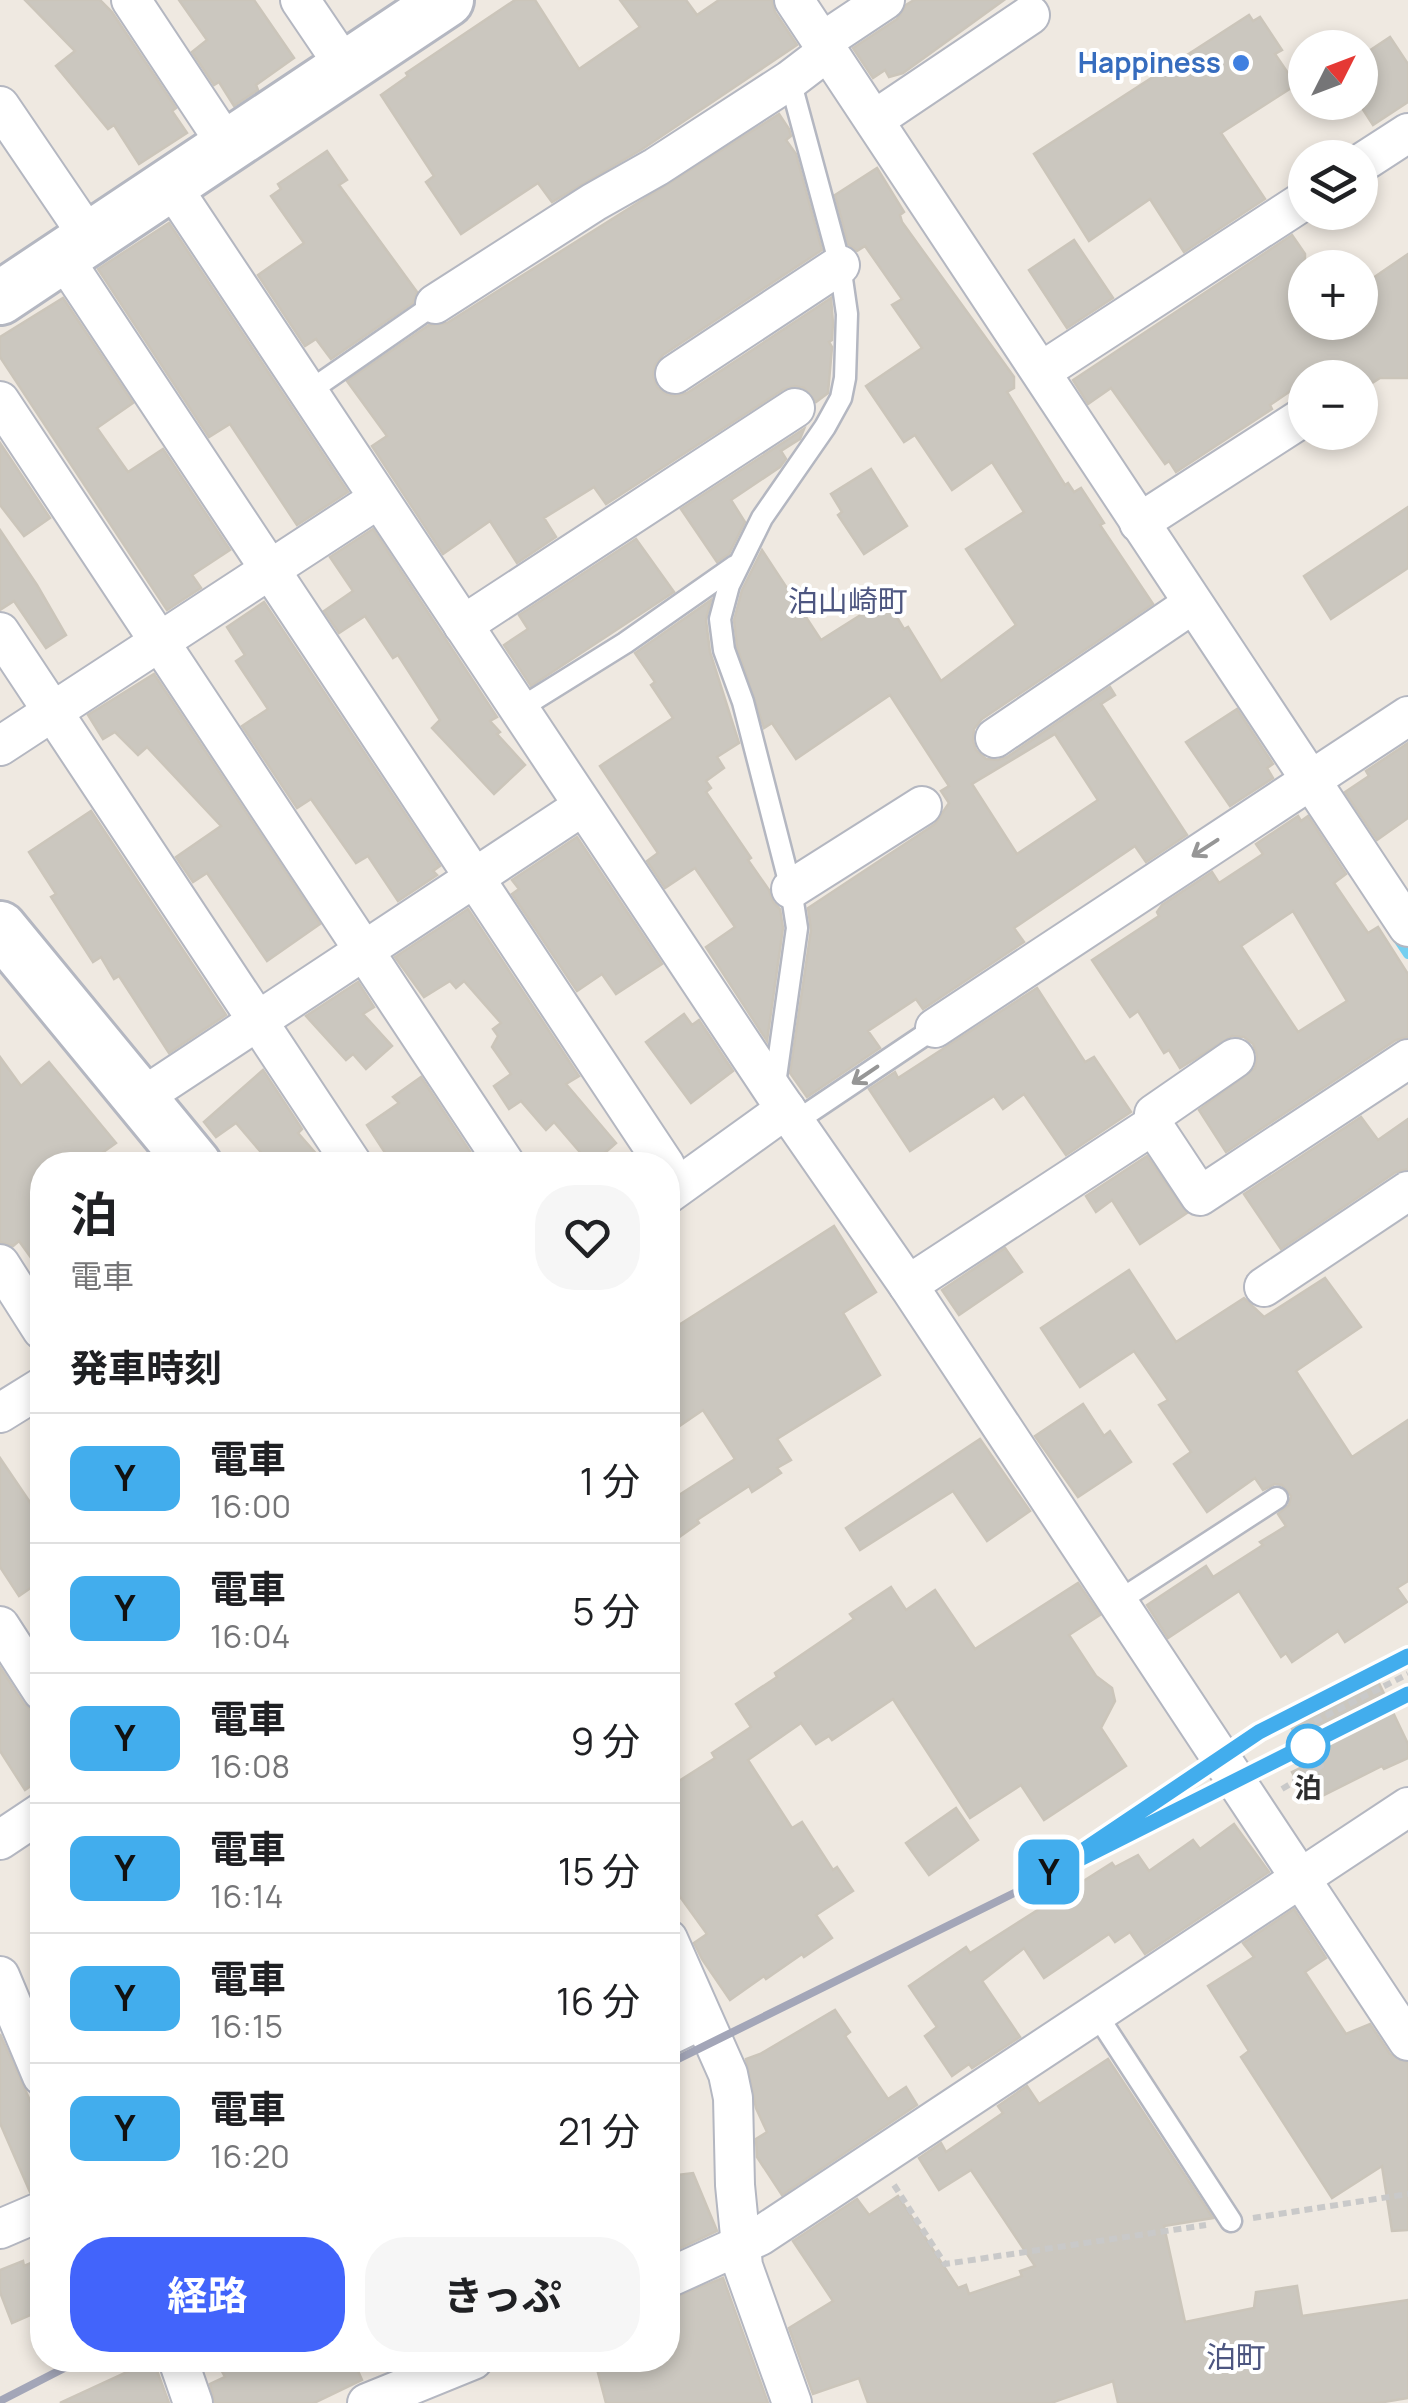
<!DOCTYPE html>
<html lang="ja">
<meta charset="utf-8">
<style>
body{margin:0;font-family:Manrope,"Noto Sans JP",sans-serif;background:#f6f6f6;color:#202124;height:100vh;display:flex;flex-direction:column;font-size:38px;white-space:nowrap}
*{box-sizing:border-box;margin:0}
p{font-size:32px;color:#757577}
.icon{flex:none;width:55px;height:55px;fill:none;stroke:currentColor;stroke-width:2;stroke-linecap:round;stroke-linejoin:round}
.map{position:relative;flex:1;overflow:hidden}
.panel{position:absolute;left:30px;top:1152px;width:650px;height:1220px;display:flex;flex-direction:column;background:#fff;border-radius:40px;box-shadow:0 5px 15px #0003}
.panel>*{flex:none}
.badge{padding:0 20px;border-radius:15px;font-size:35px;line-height:65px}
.needle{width:65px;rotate:48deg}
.buttons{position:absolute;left:1288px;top:30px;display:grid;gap:20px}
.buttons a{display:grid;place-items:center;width:90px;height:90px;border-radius:50%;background:#fff;box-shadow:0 5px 15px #0003;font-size:50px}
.map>.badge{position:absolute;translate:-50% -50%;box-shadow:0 0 0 5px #fff}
h2{padding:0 40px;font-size:38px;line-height:90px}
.round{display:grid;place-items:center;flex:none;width:105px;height:105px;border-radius:40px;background:#f6f6f6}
.headline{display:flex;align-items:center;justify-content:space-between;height:170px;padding:0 40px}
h1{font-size:48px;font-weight:700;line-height:75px}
.primary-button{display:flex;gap:20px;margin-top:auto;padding:20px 40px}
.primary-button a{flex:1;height:115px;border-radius:40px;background:#4264fb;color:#fff;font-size:40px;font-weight:700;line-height:115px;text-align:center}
.primary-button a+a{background:#f6f6f6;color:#202124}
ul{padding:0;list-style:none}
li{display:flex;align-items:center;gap:30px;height:130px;padding:0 40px;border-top:2px solid #e0e0e0}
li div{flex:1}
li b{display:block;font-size:38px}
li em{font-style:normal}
li .badge{min-width:110px;font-weight:700;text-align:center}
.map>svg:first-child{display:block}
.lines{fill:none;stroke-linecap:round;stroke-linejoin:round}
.stream{stroke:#75cff0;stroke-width:10}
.building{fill:#cbc7bf;stroke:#cbc5ba;stroke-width:2.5;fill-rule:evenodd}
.lane-casing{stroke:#b4b7c1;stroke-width:25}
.street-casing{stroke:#b4b7c1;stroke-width:42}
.secondary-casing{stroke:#b4b7c1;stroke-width:58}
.path{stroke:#c9c9c9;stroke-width:6;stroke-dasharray:8 5;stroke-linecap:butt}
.lane{stroke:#fff;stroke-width:20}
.street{stroke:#fff;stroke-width:38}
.secondary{stroke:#fff;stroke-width:52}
.rail{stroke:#a3a6b8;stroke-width:8}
.oneway{stroke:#969696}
.line-casing{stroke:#fff;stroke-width:22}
.line{stroke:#42aded;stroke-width:15}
.shop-dot{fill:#3f7fe0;stroke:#fff;stroke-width:4}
.stop-dot{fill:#fff;stroke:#42aded;stroke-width:5}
.labels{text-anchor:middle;stroke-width:8;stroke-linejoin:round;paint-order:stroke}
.shop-label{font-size:28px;font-weight:bold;fill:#366cbe;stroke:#fff;text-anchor:end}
.stop-label{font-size:28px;font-weight:bold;fill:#2e2e2e;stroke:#fff}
.neighbourhood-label{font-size:30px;fill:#4d5680;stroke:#fff}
</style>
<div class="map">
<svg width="1408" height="2403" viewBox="0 0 1408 2403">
<rect width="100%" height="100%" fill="#efe9e1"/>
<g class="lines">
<path class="stream" d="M 1394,933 L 1408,954"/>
</g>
<g class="building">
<path d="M 25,0 L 100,0 L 112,12 L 176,108 L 172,111 L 187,133 L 139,164 L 114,125 L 108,129 L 56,66 L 75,51 Z"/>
<path d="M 179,0 L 254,0 L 294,58 L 256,85 L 258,90 L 234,106 L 219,82 L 214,85 L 192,52 L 207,40 Z"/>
<path d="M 515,0 L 535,0 L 579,69 L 640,27 L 620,0 L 686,0 L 697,15 L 719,0 L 772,0 L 775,12 L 797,45 L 644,148 L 552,202 L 538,183 L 461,234 L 426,182 L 434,176 L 381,95 L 408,76 L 406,73 Z"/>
<path d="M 914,0 L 1004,0 L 903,73 L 889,77 L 885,70 L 873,78 L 853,48 L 897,19 L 906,5 Z"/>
<path d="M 1249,15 L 1253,21 L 1260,17 L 1282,50 L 1275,54 L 1296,85 L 1221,133 L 1265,199 L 1184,252 L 1150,199 L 1089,241 L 1034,154 Z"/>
<path d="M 1390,37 L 1408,64 L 1408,102 L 1373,125 L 1360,105 L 1360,57 Z"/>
<path d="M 779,114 L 789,129 L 791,136 L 786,140 L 796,154 L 822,250 L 663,355 L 655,365 L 653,376 L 657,387 L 666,394 L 675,396 L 687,393 L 831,298 L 833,323 L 832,340 L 829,342 L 832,347 L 828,393 L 816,402 L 804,388 L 795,386 L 784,389 L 606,504 L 594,487 L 544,518 L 556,537 L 517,563 L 490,521 L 443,554 L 372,446 L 387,436 L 347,381 L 429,325 L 447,323 Z"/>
<path d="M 327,151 L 347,180 L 339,185 L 417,292 L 413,303 L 331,359 L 316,339 L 305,346 L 258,275 L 304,243 L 271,196 L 281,189 L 278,184 Z"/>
<path d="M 877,168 L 904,212 L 900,215 L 902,222 L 1014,377 L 1014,388 L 1007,392 L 1065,485 L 1068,483 L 1074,492 L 1081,488 L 1104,523 L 1100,525 L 1153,604 L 982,719 L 974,729 L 973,741 L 976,750 L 986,759 L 998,760 L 1007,757 L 1110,687 L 1115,695 L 1101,704 L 1187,835 L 1146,862 L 1135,846 L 1014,928 L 1024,942 L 923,1009 L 916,999 L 868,1031 L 880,1048 L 807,1097 L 790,1073 L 811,930 L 808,908 L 935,824 L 949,803 L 941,791 L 949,786 L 890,695 L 796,759 L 772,723 L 764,728 L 737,647 L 734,620 L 742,590 L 762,550 L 821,640 L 886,599 L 904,629 L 908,627 L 941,681 L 1016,625 L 966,549 L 1024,512 L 992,462 L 952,490 L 915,435 L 904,442 L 866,386 L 922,348 L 892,305 L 902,299 L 865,246 L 857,251 L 848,244 L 835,195 ZM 1055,734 L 1098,800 L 1017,854 L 972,784 Z"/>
<path d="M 169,223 L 348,492 L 297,525 L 230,424 L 209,437 L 98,269 Z"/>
<path d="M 1292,235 L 1305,254 L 1305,322 L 1360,322 L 1360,287 L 1408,254 L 1408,378 L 1380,378 L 1360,391 L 1360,378 L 1305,378 L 1305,381 L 1270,405 L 1272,409 L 1176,472 L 1169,461 L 1165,464 L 1111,388 L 1088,404 L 1073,380 Z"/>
<path d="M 1074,240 L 1113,298 L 1067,328 L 1029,270 Z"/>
<path d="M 63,298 L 133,403 L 97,428 L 128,472 L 163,449 L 230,550 L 192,575 L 201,588 L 167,610 L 0,357 L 0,337 Z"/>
<path d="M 804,429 L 800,439 L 781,451 L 786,459 L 780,467 L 731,500 L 745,522 L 729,554 L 717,562 L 681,509 Z"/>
<path d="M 0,443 L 50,518 L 24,536 L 0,505 Z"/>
<path d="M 871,469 L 907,526 L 864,554 L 838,515 L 842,512 L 831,494 Z"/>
<path d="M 1408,507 L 1408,568 L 1331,619 L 1304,576 Z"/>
<path d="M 373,529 L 497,717 L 490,721 L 500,732 L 497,734 L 525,765 L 494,794 L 432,728 L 440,720 L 398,655 L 393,658 L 365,616 L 339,633 L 324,611 L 353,591 L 330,557 Z"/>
<path d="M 0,530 L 37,585 L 66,635 L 46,648 L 14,601 L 0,610 Z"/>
<path d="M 636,539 L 674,592 L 531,686 L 504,645 L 528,629 L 519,615 Z"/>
<path d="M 711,600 L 706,620 L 710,652 L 739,743 L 717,757 L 724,768 L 706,781 L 711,788 L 706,792 L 751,858 L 748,860 L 769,890 L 773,902 L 780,909 L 783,928 L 767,1041 L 706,947 L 735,927 L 695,868 L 665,888 L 647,861 L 658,853 L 600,766 L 673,718 L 651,685 L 655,682 L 635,653 Z"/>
<path d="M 264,602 L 440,866 L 433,871 L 437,875 L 398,901 L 368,856 L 356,863 L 311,799 L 297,808 L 242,726 L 268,709 L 236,661 L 245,655 L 227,627 Z"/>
<path d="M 154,674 L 320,924 L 267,961 L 207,873 L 193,882 L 176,857 L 221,826 L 147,747 L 138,755 L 115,732 L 103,739 L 88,715 Z"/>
<path d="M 1237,709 L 1273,764 L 1267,768 L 1273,778 L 1230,806 L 1186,742 Z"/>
<path d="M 1408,743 L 1408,818 L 1377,840 L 1345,792 L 1369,776 L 1366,771 Z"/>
<path d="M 91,811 L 226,1015 L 169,1053 L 119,976 L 114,979 L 101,957 L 93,962 L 51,897 L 56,894 L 29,852 Z"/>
<path d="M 1298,816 L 1301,821 L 1308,816 L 1346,874 L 1334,883 L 1368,933 L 1378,927 L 1408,974 L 1408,1037 L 1396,1040 L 1226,1152 L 1199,1110 L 1255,1068 L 1257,1055 L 1253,1044 L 1244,1037 L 1232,1036 L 1180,1068 L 1169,1050 L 1164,1053 L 1138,1011 L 1130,1017 L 1092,960 L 1159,916 L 1157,912 L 1162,905 L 1212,872 L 1219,883 L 1263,854 L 1256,844 ZM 1293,911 L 1347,1001 L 1298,1032 L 1241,946 Z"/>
<path d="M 577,837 L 662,964 L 616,994 L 602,974 L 577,991 L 512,894 L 519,889 L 512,880 Z"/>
<path d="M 468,909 L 579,1076 L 566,1084 L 616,1143 L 591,1165 L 554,1122 L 546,1130 L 521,1101 L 509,1109 L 494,1086 L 511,1074 L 492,1047 L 498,1036 L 493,1029 L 501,1023 L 464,981 L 456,988 L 450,981 L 424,997 L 395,957 Z"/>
<path d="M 358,982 L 374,1007 L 363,1014 L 392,1046 L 366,1069 L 353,1054 L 346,1060 L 306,1016 Z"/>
<path d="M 1037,988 L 1085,1062 L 1094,1057 L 1131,1112 L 1066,1155 L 1024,1094 L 1003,1109 L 994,1096 L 910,1151 L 869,1089 L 895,1072 L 898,1078 Z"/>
<path d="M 684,1014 L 692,1025 L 699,1020 L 733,1071 L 691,1103 L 646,1042 Z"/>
<path d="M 0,1057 L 21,1086 L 49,1062 L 116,1143 L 102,1153 L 110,1165 L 42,1165 L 42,1273 L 19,1241 L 13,1246 L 0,1242 Z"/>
<path d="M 263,1070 L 302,1129 L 298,1133 L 326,1165 L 272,1165 L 236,1123 L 216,1137 L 204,1122 Z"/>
<path d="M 421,1077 L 479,1165 L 393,1165 L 367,1125 L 399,1103 L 393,1097 Z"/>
<path d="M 1361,1117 L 1378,1140 L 1408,1119 L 1408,1169 L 1396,1172 L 1281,1249 L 1244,1194 Z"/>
<path d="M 1147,1156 L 1187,1213 L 1140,1244 L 1112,1200 L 1096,1212 L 1086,1196 Z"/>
<path d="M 834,1226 L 876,1292 L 843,1313 L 880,1375 L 777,1439 L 791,1460 L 777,1468 L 781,1473 L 752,1492 L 749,1486 L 697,1520 L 699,1523 L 668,1545 L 668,1480 L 679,1495 L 735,1459 L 703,1410 L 668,1434 L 668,1332 Z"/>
<path d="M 1005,1248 L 1022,1272 L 959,1315 L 942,1290 Z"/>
<path d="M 1129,1270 L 1176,1342 L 1244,1298 L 1264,1317 L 1325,1278 L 1361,1327 L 1296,1371 L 1352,1457 L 1408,1420 L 1408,1581 L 1397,1588 L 1407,1602 L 1345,1642 L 1338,1631 L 1292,1662 L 1286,1653 L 1281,1657 L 1239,1591 L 1168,1638 L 1147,1605 L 1206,1566 L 1213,1577 L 1263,1545 L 1260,1542 L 1286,1526 L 1278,1514 L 1289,1505 L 1291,1496 L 1282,1485 L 1275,1484 L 1263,1490 L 1255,1478 L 1207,1512 L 1174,1464 L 1191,1452 L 1159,1405 L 1168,1400 L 1134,1351 L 1080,1387 L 1041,1328 Z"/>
<path d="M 1083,1404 L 1104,1436 L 1110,1431 L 1131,1462 L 1078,1497 L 1035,1436 Z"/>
<path d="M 980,1439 L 1030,1511 L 987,1541 L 953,1491 L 860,1550 L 846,1528 Z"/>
<path d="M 0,1458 L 42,1520 L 42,1580 L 19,1596 L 0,1567 Z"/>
<path d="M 1078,1583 L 1100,1615 L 1069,1635 L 1096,1676 L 1112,1688 L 1115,1701 L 1101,1728 L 1126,1766 L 1044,1820 L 1021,1785 L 970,1818 L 893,1699 L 832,1740 L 829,1736 L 816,1744 L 801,1723 L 748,1760 L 792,1828 L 802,1822 L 833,1870 L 837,1867 L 853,1891 L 816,1915 L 832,1938 L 804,1957 L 802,1954 L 766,1979 L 764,1976 L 730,2000 L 702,1959 L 694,1943 L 707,1934 L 668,1880 L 668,1788 L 715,1758 L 712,1753 L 751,1727 L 736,1704 L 777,1677 L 775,1673 L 854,1619 L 850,1614 L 891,1587 L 906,1610 L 935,1590 L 975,1649 Z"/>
<path d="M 0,1667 L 24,1704 L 33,1711 L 42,1713 L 42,1778 L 25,1790 L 0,1751 Z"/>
<path d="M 1377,1679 L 1408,1744 L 1408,1758 L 1384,1769 L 1382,1766 L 1308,1803 L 1292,1772 L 1310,1763 L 1289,1723 Z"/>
<path d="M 956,1808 L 978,1840 L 929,1875 L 906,1843 Z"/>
<path d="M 1234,1824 L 1269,1872 L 1145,1954 L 1130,1932 L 1115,1942 L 1109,1934 L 1044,1978 L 1024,1948 L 982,1981 L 1020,2037 L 972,2068 L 969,2064 L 952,2076 L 925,2036 L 937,2027 L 909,1986 L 966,1947 L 970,1953 L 1112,1863 L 1115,1867 L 1138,1855 L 1149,1871 L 1193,1840 L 1200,1849 Z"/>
<path d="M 1294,1909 L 1326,1958 L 1305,1972 L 1346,2034 L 1370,2024 L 1390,2054 L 1408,2063 L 1408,2230 L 1392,2231 L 1382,2166 L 1332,2198 L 1241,2057 L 1249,2051 L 1208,1986 L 1254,1957 L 1243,1943 Z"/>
<path d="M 835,2010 L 850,2032 L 845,2036 L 888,2099 L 906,2087 L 917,2105 L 782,2195 L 757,2157 L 756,2139 L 767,2132 L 756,2108 L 746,2059 L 760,2054 Z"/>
<path d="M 0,2034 L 42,2127 L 42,2189 L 30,2192 L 0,2123 Z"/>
<path d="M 1108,2059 L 1213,2218 L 1164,2226 L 1185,2322 L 1254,2308 L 1256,2292 L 1297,2286 L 1302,2316 L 1408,2300 L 1408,2398 L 1378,2403 L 1118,2403 L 1113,2381 L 1051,2403 L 868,2403 L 859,2378 L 813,2394 L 789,2328 L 833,2301 L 793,2241 L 857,2199 L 869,2215 L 898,2196 L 958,2288 L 966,2285 L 969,2294 L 1022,2276 L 1020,2271 L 1035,2266 L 971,2170 L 939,2190 L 919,2158 L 941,2143 L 946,2152 L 1003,2113 L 998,2106 L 1027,2086 L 1039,2104 Z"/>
<path d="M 693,2173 L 717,2231 L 668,2254 L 668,2176 Z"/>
<path d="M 23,2261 L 24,2266 L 31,2263 L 42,2293 L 42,2310 L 12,2323 L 0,2292 L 0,2270 Z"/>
<path d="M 723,2278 L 768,2403 L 606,2403 L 597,2369 L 630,2360 L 668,2360 L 668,2300 Z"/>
<path d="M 153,2360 L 169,2403 L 60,2403 Z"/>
<path d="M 216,2360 L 353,2360 L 362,2380 L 314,2403 L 215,2403 L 210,2384 L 225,2377 Z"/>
</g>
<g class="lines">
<defs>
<g id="lane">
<path d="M 308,392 L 435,304"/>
<path d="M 519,709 L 625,643 L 735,566"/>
<path d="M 774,1091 L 797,928 L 791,889 L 743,702 L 724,650 L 720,619 L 729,585 L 762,518 L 825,427 L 841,398 L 845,378 L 847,314 L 840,265 L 790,80"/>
<path d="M 795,1122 L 935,1028"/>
<path d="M 1117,1602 L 1277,1498"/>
<path d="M 1095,2012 L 1231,2221"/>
</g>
<g id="street">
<path d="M 131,0 L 227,145"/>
<path d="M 300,0 L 346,68"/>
<path d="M 794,0 C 998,309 1203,618 1408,927"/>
<path d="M 822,42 L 885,0"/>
<path d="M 0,106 L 89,237"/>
<path d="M 874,120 L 1030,15"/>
<path d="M 1360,164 L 1408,133"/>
<path d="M 170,184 L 774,1092 L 908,1285 L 1408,2041"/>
<path d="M 62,256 L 665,1165"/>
<path d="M 435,304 L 594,202 L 656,167 L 790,80 L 828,51"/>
<path d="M 1042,371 L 1305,200"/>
<path d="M 675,374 L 840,265"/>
<path d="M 0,401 L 506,1165"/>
<path d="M 1139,523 L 1305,416"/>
<path d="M 463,625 L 795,408"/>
<path d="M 0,632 L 353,1165"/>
<path d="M 995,738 L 1191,605"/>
<path d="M 0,746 L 378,499"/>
<path d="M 791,889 L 922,806"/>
<path d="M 935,1028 L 1408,716"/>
<path d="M 141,1098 L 583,806"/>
<path d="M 1153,1125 L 1200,1196 L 1408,1059"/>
<path d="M 668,1194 L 786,1109"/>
<path d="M 0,1264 L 42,1330"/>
<path d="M 908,1285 L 1153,1125 L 1154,1114 L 1235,1058"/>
<path d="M 1264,1287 L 1408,1191"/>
<path d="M 0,1413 L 42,1387"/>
<path d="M 0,1626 L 42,1691"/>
<path d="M 0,1840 L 42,1812"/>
<path d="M 668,1939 L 728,2074 L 733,2098 L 735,2185 L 743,2266 L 792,2403"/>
<path d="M 0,1976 L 42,2076"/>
<path d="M 668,2036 L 703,2019"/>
<path d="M 0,2229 L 42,2211"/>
<path d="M 668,2278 L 760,2236 L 1408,1807"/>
<path d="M 178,2360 L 193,2403"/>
<path d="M 367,2403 L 473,2360"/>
</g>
<g id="secondary">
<path d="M 0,298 L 447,0"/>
<path d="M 0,928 L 195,1165"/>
</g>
</defs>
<use href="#lane" class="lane-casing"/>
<use href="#street" class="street-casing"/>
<use href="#secondary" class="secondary-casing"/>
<g class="path">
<path d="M 1282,1789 L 1321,1766 L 1300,1729 L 1408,1674"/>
<path d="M 894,2185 L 945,2264 L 1206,2225"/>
<path d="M 1253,2218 L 1408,2194"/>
</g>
<use href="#lane" class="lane"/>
<use href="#street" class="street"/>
<use href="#secondary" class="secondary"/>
<g class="rail">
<path d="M 1112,1830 L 1259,1733 L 1408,1656"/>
<path d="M 668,2064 L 1237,1783 L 1408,1694"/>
<path d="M 0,2401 L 80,2360"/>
</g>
</g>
<defs><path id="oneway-shaft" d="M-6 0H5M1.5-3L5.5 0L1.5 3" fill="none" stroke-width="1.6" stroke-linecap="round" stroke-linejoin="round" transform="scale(2.5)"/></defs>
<g class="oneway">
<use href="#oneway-shaft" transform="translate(1205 848) rotate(147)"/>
<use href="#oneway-shaft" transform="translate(865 1075) rotate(146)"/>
</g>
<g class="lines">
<defs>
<path id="line" d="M 1408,1656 L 1259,1732 L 1042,1878 L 1408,1694"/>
</defs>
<use href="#line" class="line-casing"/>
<use href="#line" class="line"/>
</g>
<circle class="shop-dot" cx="1241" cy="63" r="10"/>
<circle class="stop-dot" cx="1308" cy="1746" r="20"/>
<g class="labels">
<g class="shop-label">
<text x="1221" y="73">Happiness</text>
</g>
<g class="stop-label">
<text x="1308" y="1798">泊</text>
</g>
<g class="neighbourhood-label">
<text x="848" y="612">泊山崎町</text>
<text x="1236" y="2368">泊町</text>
</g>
</g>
</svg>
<div class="buttons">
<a><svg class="needle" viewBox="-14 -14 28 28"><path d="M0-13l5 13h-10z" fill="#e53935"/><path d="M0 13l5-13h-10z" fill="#757577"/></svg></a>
<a><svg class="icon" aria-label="layers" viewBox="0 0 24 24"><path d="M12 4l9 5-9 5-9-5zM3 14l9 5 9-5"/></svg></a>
<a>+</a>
<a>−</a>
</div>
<b class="badge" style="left:1049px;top:1872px;background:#42aded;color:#111">Y</b>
<section class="panel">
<div class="headline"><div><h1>泊</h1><p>電車</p></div><a class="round"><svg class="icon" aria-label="heart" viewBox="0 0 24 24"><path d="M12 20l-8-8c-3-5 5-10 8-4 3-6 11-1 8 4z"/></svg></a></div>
<h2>発車時刻</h2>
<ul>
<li><span class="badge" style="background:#42aded;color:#111">Y</span><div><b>電車</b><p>16:00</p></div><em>1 分</em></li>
<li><span class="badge" style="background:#42aded;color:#111">Y</span><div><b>電車</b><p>16:04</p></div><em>5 分</em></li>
<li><span class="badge" style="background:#42aded;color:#111">Y</span><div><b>電車</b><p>16:08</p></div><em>9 分</em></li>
<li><span class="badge" style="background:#42aded;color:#111">Y</span><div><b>電車</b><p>16:14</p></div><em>15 分</em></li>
<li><span class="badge" style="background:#42aded;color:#111">Y</span><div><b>電車</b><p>16:15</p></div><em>16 分</em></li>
<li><span class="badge" style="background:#42aded;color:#111">Y</span><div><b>電車</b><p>16:20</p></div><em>21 分</em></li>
</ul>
<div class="primary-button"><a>経路</a><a>きっぷ</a></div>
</section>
</div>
